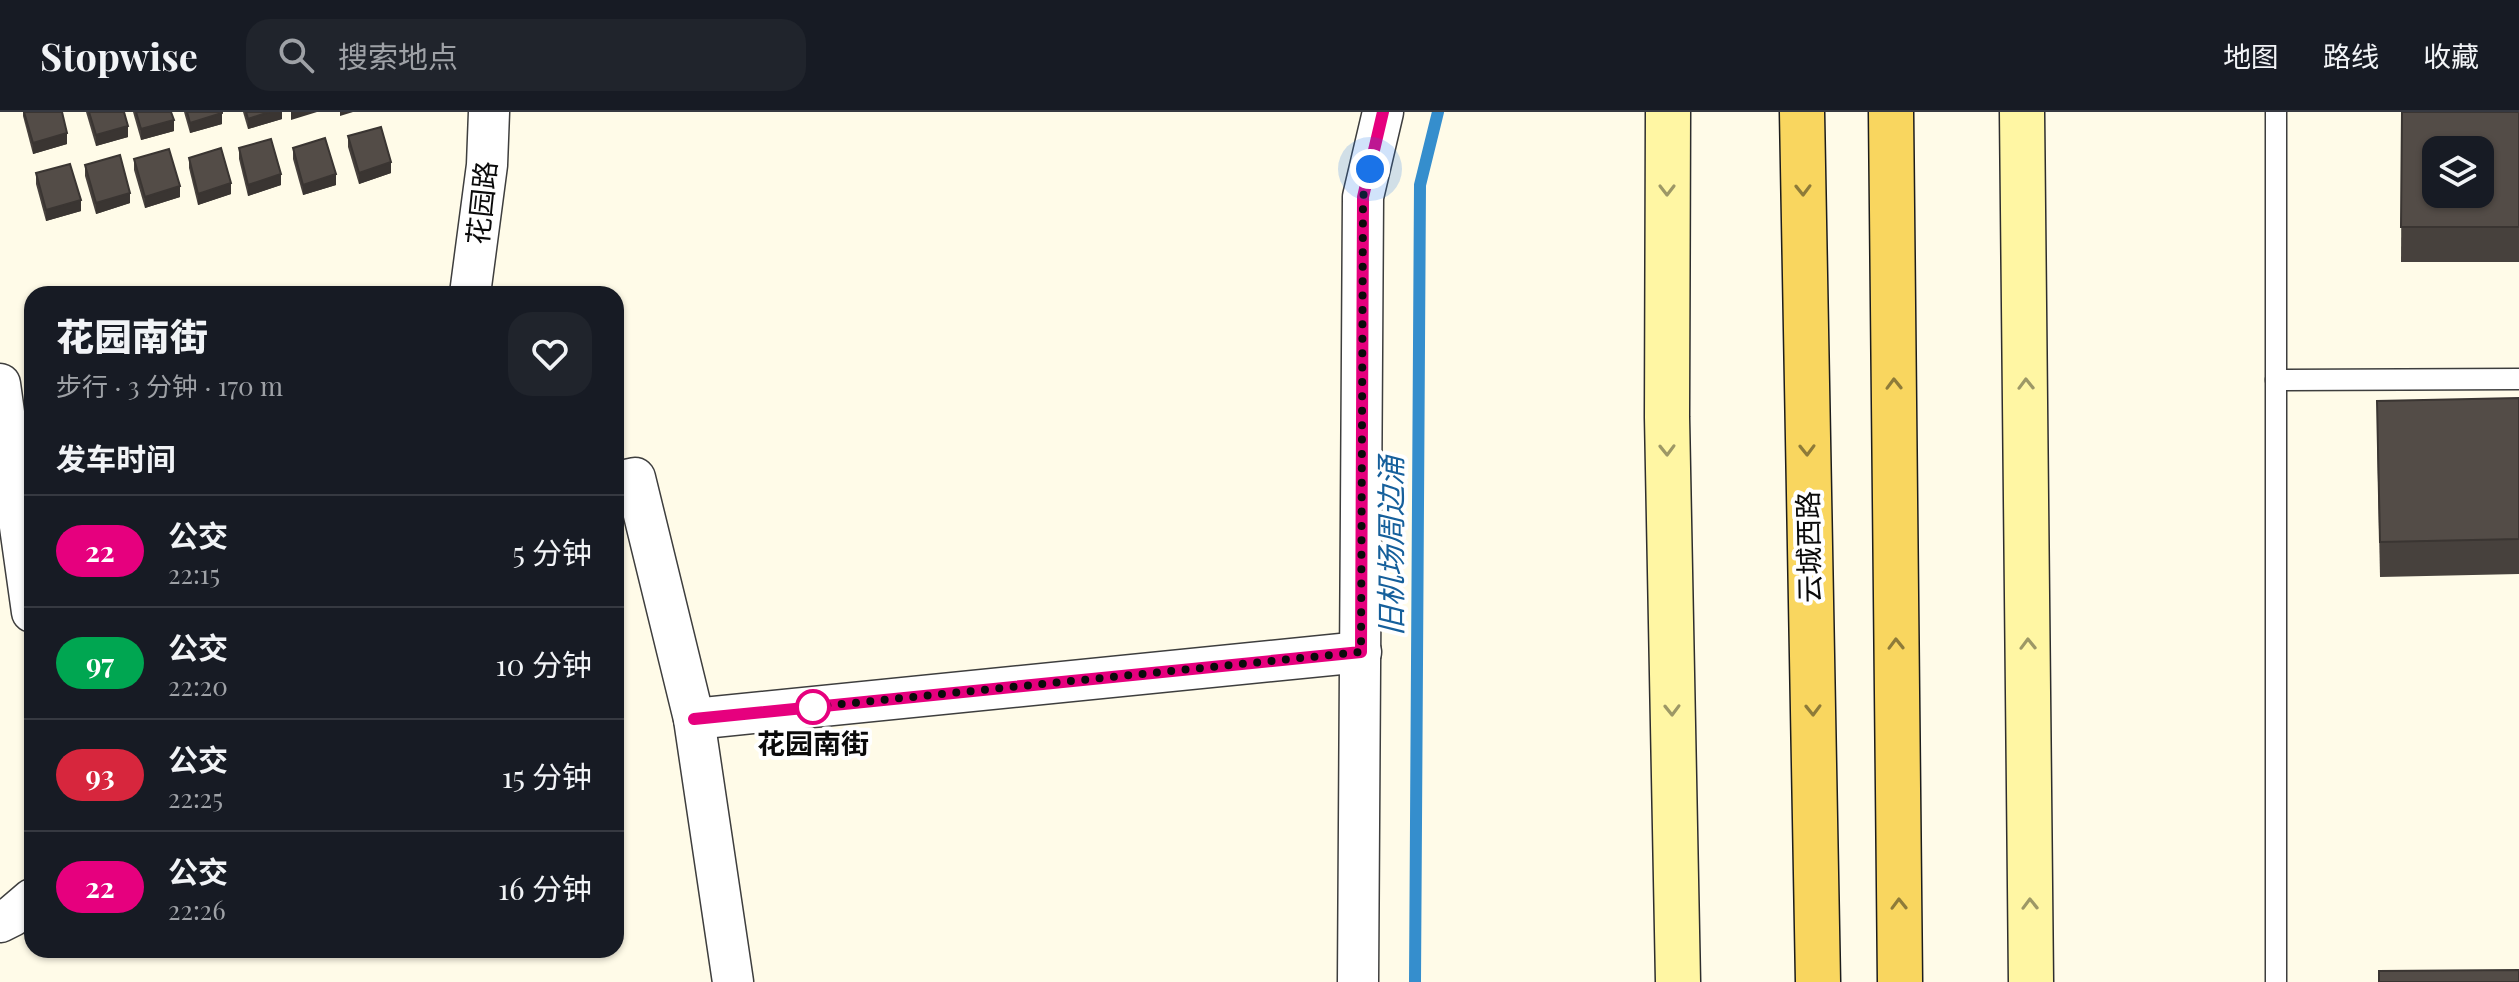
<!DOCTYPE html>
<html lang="zh">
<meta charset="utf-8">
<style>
body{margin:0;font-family:"Playfair Display","Noto Sans SC",serif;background:#20242c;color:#f1f3f6;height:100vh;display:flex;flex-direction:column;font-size:30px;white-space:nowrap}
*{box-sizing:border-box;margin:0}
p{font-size:26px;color:#9ea1a6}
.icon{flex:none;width:44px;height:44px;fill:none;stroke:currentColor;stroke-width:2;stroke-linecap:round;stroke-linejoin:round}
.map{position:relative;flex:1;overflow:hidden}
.panel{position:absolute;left:24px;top:174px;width:600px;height:672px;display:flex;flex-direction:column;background:#171b24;border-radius:24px;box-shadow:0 2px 6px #0004}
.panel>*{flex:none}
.badge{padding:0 16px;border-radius:26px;font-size:28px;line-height:52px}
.buttons{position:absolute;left:2422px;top:24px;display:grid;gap:16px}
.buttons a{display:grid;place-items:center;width:72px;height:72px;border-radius:16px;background:#171b24;box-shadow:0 2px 6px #0004;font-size:40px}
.you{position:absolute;width:40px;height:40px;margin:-20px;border:6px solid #fff;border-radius:50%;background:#1a73e8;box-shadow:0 0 0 12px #1a73e833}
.map>.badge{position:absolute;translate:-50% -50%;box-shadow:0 0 0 4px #fff}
h2{padding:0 32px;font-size:30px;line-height:72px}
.round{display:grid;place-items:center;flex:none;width:84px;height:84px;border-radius:24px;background:#20242c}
.overview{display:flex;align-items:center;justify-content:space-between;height:136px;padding:0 32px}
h1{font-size:38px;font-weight:800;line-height:60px}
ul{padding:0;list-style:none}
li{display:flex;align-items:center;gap:24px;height:112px;padding:0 32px;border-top:2px solid #363941}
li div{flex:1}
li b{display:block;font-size:30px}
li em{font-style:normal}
li .badge{min-width:88px;font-weight:700;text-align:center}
header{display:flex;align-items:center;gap:48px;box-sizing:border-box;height:112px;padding:0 40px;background:#171b24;border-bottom:2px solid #363941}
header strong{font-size:38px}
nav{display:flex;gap:44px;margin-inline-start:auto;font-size:28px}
.search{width:560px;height:72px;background:#20242c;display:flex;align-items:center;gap:20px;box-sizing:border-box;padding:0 28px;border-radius:24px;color:#9ea1a6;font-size:30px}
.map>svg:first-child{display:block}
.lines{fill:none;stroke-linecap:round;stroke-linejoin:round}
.stream{stroke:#358ecd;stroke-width:12}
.service-casing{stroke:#3e3e3e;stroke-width:23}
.minor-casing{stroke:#3e3e3e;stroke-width:43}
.secondary-casing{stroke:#2d2d2d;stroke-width:47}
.primary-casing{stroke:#1c1c1c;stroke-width:47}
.service{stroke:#fff;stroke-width:20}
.minor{stroke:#fff;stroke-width:40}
.secondary{stroke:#fff6a3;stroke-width:44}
.primary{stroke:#f9d65f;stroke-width:44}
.wall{fill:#47413d}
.shaded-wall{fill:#3a3532}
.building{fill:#534c47;stroke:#3a3532;stroke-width:2;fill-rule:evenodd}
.oneway{stroke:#9d9866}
.oneway2{stroke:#8e7b39}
.line-casing{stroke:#fff;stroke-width:18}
.line{stroke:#e6007e;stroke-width:12}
.walk{stroke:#0b0b0b;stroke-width:8;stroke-dasharray:0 14.4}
.stop-dot{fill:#fff;stroke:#e6007e;stroke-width:4}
.labels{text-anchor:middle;stroke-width:8;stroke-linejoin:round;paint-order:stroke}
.street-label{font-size:28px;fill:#0b0b0b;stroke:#fff}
.stop-label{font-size:28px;font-weight:bold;fill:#0b0b0b;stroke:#fff}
.water-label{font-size:30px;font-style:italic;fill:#155f9b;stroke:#fff}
</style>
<header>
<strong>Stopwise</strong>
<div class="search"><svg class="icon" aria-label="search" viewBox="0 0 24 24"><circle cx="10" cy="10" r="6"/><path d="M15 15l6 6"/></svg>搜索地点</div>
<nav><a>地图</a><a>路线</a><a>收藏</a></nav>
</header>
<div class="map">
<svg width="2519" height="870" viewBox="0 0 2519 870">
<rect width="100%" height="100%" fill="#fffbe8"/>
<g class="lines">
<path class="stream" d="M 1415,870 L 1420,73 L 1438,0"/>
<defs>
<g id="service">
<path d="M 2276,268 L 2519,267"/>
<path d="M 2276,870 L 2276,0"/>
</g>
<g id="minor">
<path d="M 470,182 L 487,53 L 489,0"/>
<path d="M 0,272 L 32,500"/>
<path d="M 616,370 L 635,366 L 694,607 L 733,870"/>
<path d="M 694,607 L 1361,540"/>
<path d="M 0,810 L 12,804 L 32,787"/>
<path d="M 1358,870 L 1363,85 L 1383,0"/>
</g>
<g id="secondary">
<path d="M 1668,0 L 1667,305 L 1678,870"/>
<path d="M 2022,0 L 2031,870"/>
</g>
<g id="primary">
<path d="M 1802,0 L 1818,870"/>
<path d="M 1891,0 L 1900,870"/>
</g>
</defs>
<use href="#service" class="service-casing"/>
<use href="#minor" class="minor-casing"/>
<use href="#secondary" class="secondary-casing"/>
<use href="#primary" class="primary-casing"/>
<use href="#service" class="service"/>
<use href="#minor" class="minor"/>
<use href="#secondary" class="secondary"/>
<use href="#primary" class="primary"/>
</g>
<g class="wall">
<path d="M 23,0 L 62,0 L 67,32 L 33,42 L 23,4 Z"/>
<path d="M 86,0 L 124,0 L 128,25 L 96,34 Z"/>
<path d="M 133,0 L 171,0 L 174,19 L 141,28 Z"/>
<path d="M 184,0 L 222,0 L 222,12 L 190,21 Z"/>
<path d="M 243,0 L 282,0 L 282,7 L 248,17 Z"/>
<path d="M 2402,0 L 2519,0 L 2519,150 L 2401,150 Z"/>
<path d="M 348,24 L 391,61 L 359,72 L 348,35 Z"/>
<path d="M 239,36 L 281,73 L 248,84 L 239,47 Z"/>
<path d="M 293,36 L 336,73 L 303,83 L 293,47 Z"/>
<path d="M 189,46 L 231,82 L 198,93 L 189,56 Z"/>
<path d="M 134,47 L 180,85 L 145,96 L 134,58 Z"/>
<path d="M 85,53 L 130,91 L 96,102 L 85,64 Z"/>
<path d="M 36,61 L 81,99 L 46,109 L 36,72 Z"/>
<path d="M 2519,286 L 2519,462 L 2380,465 L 2377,324 Z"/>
</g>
<g class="shaded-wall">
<path d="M 269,0 L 282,0 L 282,7 L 248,17 L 248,7 Z"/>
<path d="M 291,0 L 317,0 L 291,8 Z"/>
<path d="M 340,0 L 353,0 L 340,4 Z"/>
<path d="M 222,1 L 222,12 L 190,21 L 190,11 Z"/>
<path d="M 174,8 L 174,19 L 141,28 L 141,17 Z"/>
<path d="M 128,14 L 128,25 L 96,34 L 96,23 Z"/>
<path d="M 67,21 L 67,32 L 33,42 L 33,31 Z"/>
<path d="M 391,50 L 391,61 L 359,72 L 359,61 Z"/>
<path d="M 281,62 L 281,73 L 248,84 L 248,73 Z"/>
<path d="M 336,62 L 336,73 L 303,83 L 303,73 Z"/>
<path d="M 231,71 L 231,82 L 198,93 L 198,82 Z"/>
<path d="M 180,74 L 180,85 L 145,96 L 145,85 Z"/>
<path d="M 130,81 L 130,91 L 96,102 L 96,91 Z"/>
<path d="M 81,88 L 81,99 L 46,109 L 46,98 Z"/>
</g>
<g class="building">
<path d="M 24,0 L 62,0 L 67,21 L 33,31 Z"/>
<path d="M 89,0 L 124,0 L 128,14 L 96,23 Z"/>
<path d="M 136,0 L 171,0 L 174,8 L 141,17 Z"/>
<path d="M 187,0 L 222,0 L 222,1 L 190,11 Z"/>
<path d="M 246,0 L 269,0 L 248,7 Z"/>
<path d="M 2402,0 L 2519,0 L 2519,115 L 2401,115 ZM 2436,38 L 2480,38 L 2480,82 L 2436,82 Z"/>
<path d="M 381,15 L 391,50 L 359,61 L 348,24 Z"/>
<path d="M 325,26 L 336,62 L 303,73 L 293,36 Z"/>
<path d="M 271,27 L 281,62 L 248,73 L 239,36 Z"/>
<path d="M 221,36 L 231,71 L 198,82 L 189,46 Z"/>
<path d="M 169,37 L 180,74 L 145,85 L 134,47 Z"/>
<path d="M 120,43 L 130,81 L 96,91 L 85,53 Z"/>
<path d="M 70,52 L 81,88 L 46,98 L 36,61 Z"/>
<path d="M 2519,286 L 2519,427 L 2380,430 L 2377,289 Z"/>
<path d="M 2519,858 L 2519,870 L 2379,870 L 2379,859 Z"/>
</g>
<defs><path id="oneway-chevron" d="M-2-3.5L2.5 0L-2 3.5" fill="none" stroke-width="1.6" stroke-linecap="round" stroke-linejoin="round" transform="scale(2)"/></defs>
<g class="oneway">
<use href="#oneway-chevron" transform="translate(1667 78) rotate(90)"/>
<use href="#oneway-chevron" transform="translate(2026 272) rotate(-91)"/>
<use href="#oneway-chevron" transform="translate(1667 338) rotate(89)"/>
<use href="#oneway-chevron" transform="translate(2028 532) rotate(-91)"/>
<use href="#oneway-chevron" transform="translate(1672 598) rotate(89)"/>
<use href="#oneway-chevron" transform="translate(2030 792) rotate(-91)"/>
</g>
<g class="oneway2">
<use href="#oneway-chevron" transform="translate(1803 78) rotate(89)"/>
<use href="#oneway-chevron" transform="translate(1894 272) rotate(-91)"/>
<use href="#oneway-chevron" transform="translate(1807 338) rotate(89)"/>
<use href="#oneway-chevron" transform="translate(1896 532) rotate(-91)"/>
<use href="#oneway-chevron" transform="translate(1813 598) rotate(89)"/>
<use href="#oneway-chevron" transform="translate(1899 792) rotate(-91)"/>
</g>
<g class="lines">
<defs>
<path id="line" d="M 694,607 L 1361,540 L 1363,85 L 1383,0"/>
</defs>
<use href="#line" class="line-casing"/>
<use href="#line" class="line"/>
<path class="walk" d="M 813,595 L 1361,540 L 1363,85 L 1370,57"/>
</g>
<circle class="stop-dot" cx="813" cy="595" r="16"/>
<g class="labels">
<g class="street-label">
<text transform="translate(482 91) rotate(-84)" y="10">花园路</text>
<text transform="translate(1809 435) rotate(-91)" y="10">云城西路</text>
</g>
<g class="stop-label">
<text x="813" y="642">花园南街</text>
</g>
<g class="water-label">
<text transform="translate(1392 434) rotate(-90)" y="10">旧机场周边涌</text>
</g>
</g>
</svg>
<div class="buttons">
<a><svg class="icon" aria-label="layers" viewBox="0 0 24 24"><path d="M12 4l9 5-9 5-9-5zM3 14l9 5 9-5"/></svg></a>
</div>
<div class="you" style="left:1370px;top:57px"></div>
<section class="panel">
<div class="overview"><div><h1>花园南街</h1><p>步行 · 3 分钟 · 170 m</p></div><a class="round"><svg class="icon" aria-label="heart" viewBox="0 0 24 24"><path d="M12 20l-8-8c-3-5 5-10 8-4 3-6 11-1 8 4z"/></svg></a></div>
<h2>发车时间</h2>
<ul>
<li><span class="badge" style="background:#e6007e;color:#fff">22</span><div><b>公交</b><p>22:15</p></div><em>5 分钟</em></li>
<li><span class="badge" style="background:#00a651;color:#fff">97</span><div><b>公交</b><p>22:20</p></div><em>10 分钟</em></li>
<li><span class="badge" style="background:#d7263d;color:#fff">93</span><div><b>公交</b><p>22:25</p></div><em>15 分钟</em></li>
<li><span class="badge" style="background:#e6007e;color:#fff">22</span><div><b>公交</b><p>22:26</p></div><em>16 分钟</em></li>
</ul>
</section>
</div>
